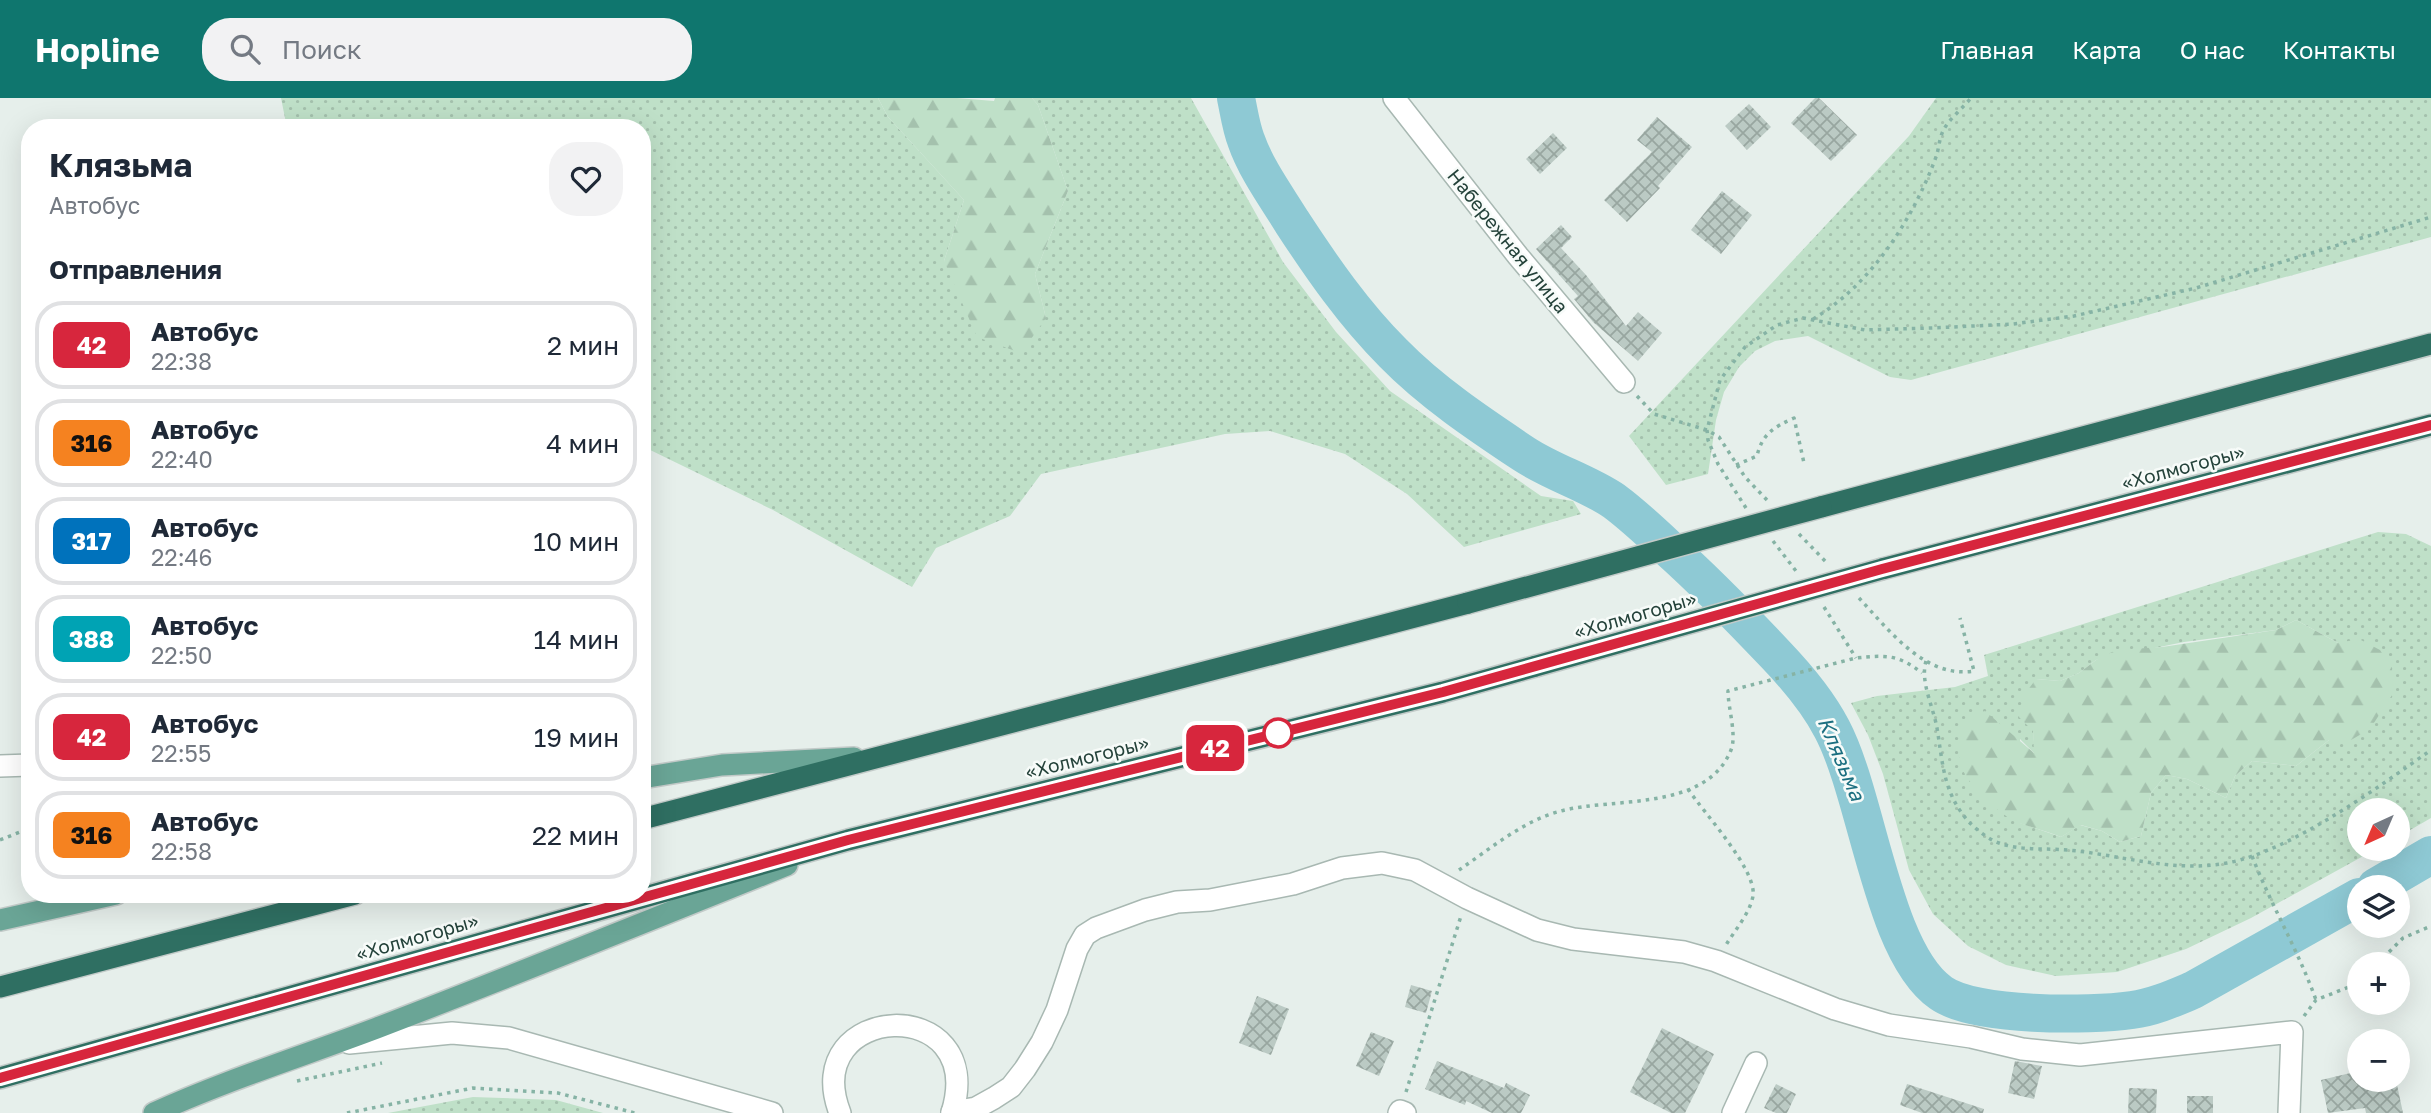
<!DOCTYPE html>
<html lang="ru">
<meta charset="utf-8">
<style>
body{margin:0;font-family:"Golos Text",sans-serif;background:#f2f2f3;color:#1f2937;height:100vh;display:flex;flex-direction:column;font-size:26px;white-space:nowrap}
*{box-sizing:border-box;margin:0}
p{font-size:23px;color:#747a83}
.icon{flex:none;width:38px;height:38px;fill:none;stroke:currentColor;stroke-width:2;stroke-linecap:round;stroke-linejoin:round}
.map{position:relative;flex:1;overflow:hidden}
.drawer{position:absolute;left:21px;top:21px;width:630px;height:784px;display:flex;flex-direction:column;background:#fff;border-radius:28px;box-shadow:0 7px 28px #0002}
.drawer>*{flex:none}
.badge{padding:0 14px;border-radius:10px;font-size:24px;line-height:46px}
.needle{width:46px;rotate:224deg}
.tools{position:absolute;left:2347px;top:700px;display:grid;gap:14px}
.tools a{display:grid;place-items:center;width:63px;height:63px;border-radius:50%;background:#fff;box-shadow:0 7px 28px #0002;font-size:35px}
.map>.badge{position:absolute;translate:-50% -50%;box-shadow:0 0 0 4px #fff}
h2{padding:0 28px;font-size:26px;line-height:63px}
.round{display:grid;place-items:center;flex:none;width:74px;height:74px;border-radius:28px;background:#f2f2f3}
.head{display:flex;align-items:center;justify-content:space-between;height:119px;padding:0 28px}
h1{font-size:33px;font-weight:700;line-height:52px}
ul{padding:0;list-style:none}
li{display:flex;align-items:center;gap:21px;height:88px;margin:0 14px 10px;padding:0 14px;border:4px solid #e0e1e3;border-radius:28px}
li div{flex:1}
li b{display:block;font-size:26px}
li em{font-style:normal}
li .badge{min-width:77px;font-weight:700;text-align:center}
header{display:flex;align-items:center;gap:42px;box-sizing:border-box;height:98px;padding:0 35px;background:#0f766e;color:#fff}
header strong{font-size:33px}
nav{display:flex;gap:38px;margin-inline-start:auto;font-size:24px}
.search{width:490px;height:63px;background:#f2f2f3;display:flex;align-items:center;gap:18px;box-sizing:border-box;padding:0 24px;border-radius:28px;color:#747a83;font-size:26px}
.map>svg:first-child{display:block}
.grass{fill:url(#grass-dots);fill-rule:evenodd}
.forest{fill:url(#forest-firs)}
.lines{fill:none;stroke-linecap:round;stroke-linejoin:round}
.river{stroke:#8ec9d4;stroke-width:38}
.building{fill:url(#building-cross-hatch)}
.minor-casing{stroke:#a8b8b2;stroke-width:24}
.major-casing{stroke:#c2cac8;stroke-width:24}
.highway-casing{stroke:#c2cac8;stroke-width:24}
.path{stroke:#86b3a5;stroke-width:3.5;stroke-dasharray:3.5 5;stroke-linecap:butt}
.minor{stroke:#fff;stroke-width:21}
.major{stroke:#6aa596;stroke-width:21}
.highway{stroke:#2f6f62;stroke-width:21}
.highway-bridge-casing{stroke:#c2cac8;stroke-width:24;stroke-linecap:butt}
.highway-bridge{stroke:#2f6f62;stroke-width:21}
.line-casing{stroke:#fff;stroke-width:16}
.line{stroke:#d7263d;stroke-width:10}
.stop-dot{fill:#fff;stroke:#d7263d;stroke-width:3.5}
.labels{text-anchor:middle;stroke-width:5;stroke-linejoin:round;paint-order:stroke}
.street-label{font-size:19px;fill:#24423a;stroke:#f7fbf9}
.water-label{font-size:21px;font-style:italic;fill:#1c6f80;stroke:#f7fbf9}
</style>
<header>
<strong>Hopline</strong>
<div class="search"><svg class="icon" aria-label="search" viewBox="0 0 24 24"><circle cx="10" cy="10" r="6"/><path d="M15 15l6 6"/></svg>Поиск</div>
<nav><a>Главная</a><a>Карта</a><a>О нас</a><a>Контакты</a></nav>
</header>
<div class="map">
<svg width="2431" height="1015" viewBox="0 0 2431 1015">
<defs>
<pattern id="grass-dots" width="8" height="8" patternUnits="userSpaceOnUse" patternTransform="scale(1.75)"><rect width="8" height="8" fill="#bfe0c8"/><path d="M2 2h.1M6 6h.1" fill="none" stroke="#a4c1ad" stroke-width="1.8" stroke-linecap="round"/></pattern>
<pattern id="forest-firs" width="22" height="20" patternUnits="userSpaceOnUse" patternTransform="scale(1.75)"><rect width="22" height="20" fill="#bfe0c8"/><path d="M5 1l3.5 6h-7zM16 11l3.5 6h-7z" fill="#a4c1ad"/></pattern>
<pattern id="building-cross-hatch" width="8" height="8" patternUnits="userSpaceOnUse" patternTransform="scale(1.75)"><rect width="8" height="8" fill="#bbcac4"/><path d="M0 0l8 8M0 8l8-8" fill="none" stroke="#98a6a0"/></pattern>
</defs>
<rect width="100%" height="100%" fill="#e6efeb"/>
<g class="grass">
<path d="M 281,0 L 878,0 L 888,19 L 964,102 L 944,163 L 1046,220 L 1035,176 L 1068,93 L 1038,7 L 1032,0 L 1191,0 L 1283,164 L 1336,234 L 1390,293 L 1541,398 L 1573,403 L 1581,416 L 1464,449 L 1407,396 L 1345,356 L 1270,333 L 1225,336 L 1041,376 L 1010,418 L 936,450 L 912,489 L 773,412 L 642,348 L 642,30 L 287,30 Z"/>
<path d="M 1936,0 L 2431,0 L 2431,139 L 1911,282 L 1890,279 L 1808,238 L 1775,243 L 1755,253 L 1739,269 L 1724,294 L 1716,322 L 1708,376 L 1666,387 L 1629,338 L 1909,38 Z"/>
<path d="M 2378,434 L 2406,436 L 2431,448 L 2431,720 L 2398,739 L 2398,712 L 2359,712 L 2359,751 L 2376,751 L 2251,820 L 2186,851 L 2117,874 L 2056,878 L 2006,867 L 1968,848 L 1933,816 L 1909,772 L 1883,676 L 1868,637 L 1851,605 L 1877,598 L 1955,589 L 1988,578 L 1984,557 ZM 2296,522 L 2338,545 L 2351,642 L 2329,642 L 2296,668 L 2252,663 L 2235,678 L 2226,700 L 2187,681 L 2166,677 L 2151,695 L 2141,738 L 2120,744 L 2102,733 L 2080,727 L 2061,739 L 2020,725 L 2020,641 L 2035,656 L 2033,633 L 2036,581 L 2060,583 L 2079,575 L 2096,562 L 2184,544 L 2276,532 Z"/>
<path d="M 473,999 L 556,1002 L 603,1015 L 388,1015 Z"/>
</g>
<g class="forest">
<path d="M 878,0 L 957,0 L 994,3 L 995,0 L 1032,0 L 1038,7 L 1068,93 L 1035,176 L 1046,220 L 1021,255 L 977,239 L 944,163 L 964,102 L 888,19 Z"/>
<path d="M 2296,522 L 2338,545 L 2359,541 L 2380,552 L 2392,571 L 2394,594 L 2370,631 L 2351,642 L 2329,642 L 2296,668 L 2252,663 L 2235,678 L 2226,700 L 2187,681 L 2166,677 L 2151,695 L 2141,738 L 2120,744 L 2102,733 L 2081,727 L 2061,739 C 2047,733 2033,730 2019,725 C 2005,719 1995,710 1984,699 C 1957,673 1953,657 1965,621 L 1985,613 L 2034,655 L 2033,633 L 2019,619 L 2024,597 L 2036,581 L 2060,583 L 2079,575 L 2096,562 L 2116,552 L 2162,549 L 2276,532 Z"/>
</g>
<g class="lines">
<g class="river">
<path d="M 1236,0 C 1239,14 1241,29 1246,42 C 1256,71 1276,98 1292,124 C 1322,170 1354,216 1393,255 C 1431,294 1479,326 1524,356 C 1553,375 1586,384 1614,403 C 1633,417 1651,434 1668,450 C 1706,484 1741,520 1776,557 C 1797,579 1818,604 1832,631 C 1868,699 1882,854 1941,895 C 1975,919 2089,918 2132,912 C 2154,909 2174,900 2193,892 L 2359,799"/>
<path d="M 2376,789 L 2431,757"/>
</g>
</g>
<g class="building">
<path d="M 1815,0 L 1819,0 L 1857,37 L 1831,63 L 1791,25 Z"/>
<path d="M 1749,6 L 1771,29 L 1747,52 L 1725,28 Z"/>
<path d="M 1657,19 L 1692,49 L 1658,88 L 1660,90 L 1627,124 L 1604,102 L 1652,54 L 1637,42 Z"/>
<path d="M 1553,35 L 1567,50 L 1540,76 L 1526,61 Z"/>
<path d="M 1722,93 L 1752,117 L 1721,156 L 1691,132 Z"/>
<path d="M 1561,127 L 1572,139 L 1561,150 L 1586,177 L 1626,228 L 1638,214 L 1662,235 L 1638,263 L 1593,224 L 1574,201 L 1578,198 L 1536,151 Z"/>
<path d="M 1411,887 L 1432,893 L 1426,915 L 1405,909 Z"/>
<path d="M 1257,898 L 1289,911 L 1271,957 L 1239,945 Z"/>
<path d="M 1662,930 L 1714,956 L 1685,1015 L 1671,1015 L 1630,994 Z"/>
<path d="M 1371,934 L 1394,943 L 1379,978 L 1356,968 Z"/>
<path d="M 1437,963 L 1504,990 L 1506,985 L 1530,997 L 1521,1015 L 1492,1015 L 1466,1003 L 1465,1007 L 1425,991 Z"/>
<path d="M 2015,963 L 2042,968 L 2034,1001 L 2008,995 Z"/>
<path d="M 2359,973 L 2359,982 L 2396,982 L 2403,1015 L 2366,1015 L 2365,1010 L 2328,1015 L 2321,982 Z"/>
<path d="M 1776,986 L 1796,996 L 1787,1015 L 1776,1015 L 1764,1010 Z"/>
<path d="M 1907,986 L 1984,1011 L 1983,1015 L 1922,1015 L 1900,1007 Z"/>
<path d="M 2129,990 L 2157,991 L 2156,1015 L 2128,1015 Z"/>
<rect x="2187" y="998" width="26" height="17"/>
</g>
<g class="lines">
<defs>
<g id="minor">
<path d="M 1394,0 L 1518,158 L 1624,284"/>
<path d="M 0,668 L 30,667"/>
<path d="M 349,945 L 452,935 L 509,940 L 772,1015"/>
<path d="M 952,1014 L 976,1010 L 994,1000 L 1011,989 L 1025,971 L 1042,944 L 1057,912 L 1077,851 L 1085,837 L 1096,830 L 1145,812 L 1177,804 L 1210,802 L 1293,786 L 1342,770 L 1382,765 L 1415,772 L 1467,800 L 1537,832 L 1573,841 L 1684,854 L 1716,863 L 1835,911 L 1889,927 L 1971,939 L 2022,951 L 2080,957 L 2292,934 L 2289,1015"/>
<path d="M 840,1015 C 797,904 989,893 952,1015"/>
<path d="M 1399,1015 L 1400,1013 L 1405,1015"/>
<path d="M 1733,1015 L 1756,965"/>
</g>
<g id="major">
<path d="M 642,680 L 722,667 L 854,660"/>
<path d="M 0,822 L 116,796"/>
<path d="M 154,1015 C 226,982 303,958 377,930 C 514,877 651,822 787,767"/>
</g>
<g id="highway">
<path d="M 1821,409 L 2431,246"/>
<path d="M 1882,471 L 2431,327"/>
<path d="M 642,721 L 1468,505"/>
<path d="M 0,889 L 355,796"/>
<path d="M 0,980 L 848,742 L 1443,594 L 1536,568"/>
</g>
</defs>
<use href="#minor" class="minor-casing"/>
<use href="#major" class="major-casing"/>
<use href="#highway" class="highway-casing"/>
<g class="path">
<path d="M 1813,221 C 1871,187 1913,121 1936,59 C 1939,51 1939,41 1943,33 C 1948,22 1963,10 1971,0"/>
<path d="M 1637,298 L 1654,316 L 1707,332 L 1719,339 L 1745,379 L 1767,402"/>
<path d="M 1736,367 L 1757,358 C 1762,336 1774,329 1794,320 L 1804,365"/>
<path d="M 1746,410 L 1718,366 L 1708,342 L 1707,332 L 1720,282 L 1745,249 L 1777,227 L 1803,220 L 1865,232 L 1932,230 L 2013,226 L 2074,218 L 2196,190 L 2431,119"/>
<path d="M 1799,436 L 1828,466"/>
<path d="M 1773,443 L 1796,473"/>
<path d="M 1859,500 C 1889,532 1925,581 1974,573 L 1960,520"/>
<path d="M 1824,509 L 1856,560"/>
<path d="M 1926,563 C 1920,584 1933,608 1937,630 C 1943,666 1943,695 1969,724 C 1977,732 1988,741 1999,745 C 2021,753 2046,750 2068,752 C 2121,757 2173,775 2227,765 C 2291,753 2377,690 2431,652"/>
<path d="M 1688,691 C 1704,715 1757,772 1753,798 C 1750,815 1735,832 1726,847"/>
<path d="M 0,742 L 30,730"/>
<path d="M 2252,758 C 2271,807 2298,852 2316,902"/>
<path d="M 1459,772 C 1490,751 1524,722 1561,713 C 1612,699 1706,714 1731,652 C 1737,637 1728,610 1728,593 L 1856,560 C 1885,557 1898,556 1922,575"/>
<path d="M 2377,866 L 2403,840 L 2431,828"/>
<path d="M 2304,918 L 2316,902 L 2359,885"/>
<path d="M 297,983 L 382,965"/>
<path d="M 1406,994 L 1461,818"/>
<path d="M 347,1015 L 473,990 L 558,995 L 635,1015"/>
</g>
<use href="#minor" class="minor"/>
<use href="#major" class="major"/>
<use href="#highway" class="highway"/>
<defs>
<g id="highway-bridge">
<path d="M 1468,505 L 1821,409"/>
<path d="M 1536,568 L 1882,471"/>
</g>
</defs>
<use href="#highway-bridge" class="highway-bridge-casing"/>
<use href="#highway-bridge" class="highway-bridge"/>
</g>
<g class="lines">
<defs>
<path id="line" d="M 0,980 L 848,742 L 1443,594 L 1882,471 L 2431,327"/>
</defs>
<use href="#line" class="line-casing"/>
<use href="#line" class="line"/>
</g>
<circle class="stop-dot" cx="1278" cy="635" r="14"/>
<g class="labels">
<g class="street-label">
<text transform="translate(1508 143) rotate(51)" y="7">Набережная улица</text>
<text transform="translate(2183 369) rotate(-15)" y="7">«Холмогоры»</text>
<text transform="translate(1635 517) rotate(-16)" y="7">«Холмогоры»</text>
<text transform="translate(1087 659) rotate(-14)" y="7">«Холмогоры»</text>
<text transform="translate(417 839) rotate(-16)" y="7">«Холмогоры»</text>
</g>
<g class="water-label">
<text transform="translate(1841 661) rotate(67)" y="7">Клязьма</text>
</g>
</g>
</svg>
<div class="tools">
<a><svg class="needle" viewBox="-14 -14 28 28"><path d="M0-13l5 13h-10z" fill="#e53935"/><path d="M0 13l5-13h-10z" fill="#747a83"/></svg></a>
<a><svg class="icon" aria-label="layers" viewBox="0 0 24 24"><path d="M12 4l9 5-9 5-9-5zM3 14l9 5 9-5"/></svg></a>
<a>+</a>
<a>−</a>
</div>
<b class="badge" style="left:1215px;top:650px;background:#d7263d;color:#fff">42</b>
<section class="drawer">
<div class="head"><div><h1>Клязьма</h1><p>Автобус</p></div><a class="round"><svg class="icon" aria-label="heart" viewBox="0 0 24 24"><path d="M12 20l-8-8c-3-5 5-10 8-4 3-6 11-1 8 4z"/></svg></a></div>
<h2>Отправления</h2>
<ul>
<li><span class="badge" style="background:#d7263d;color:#fff">42</span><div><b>Автобус</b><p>22:38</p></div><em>2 мин</em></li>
<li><span class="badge" style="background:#f58220;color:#111">316</span><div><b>Автобус</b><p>22:40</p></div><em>4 мин</em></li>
<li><span class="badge" style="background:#0072bc;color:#fff">317</span><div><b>Автобус</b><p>22:46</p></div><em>10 мин</em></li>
<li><span class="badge" style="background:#00a3b4;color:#fff">388</span><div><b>Автобус</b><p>22:50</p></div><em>14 мин</em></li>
<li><span class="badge" style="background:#d7263d;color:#fff">42</span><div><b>Автобус</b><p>22:55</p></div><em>19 мин</em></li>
<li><span class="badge" style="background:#f58220;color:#111">316</span><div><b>Автобус</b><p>22:58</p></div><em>22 мин</em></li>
</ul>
</section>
</div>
